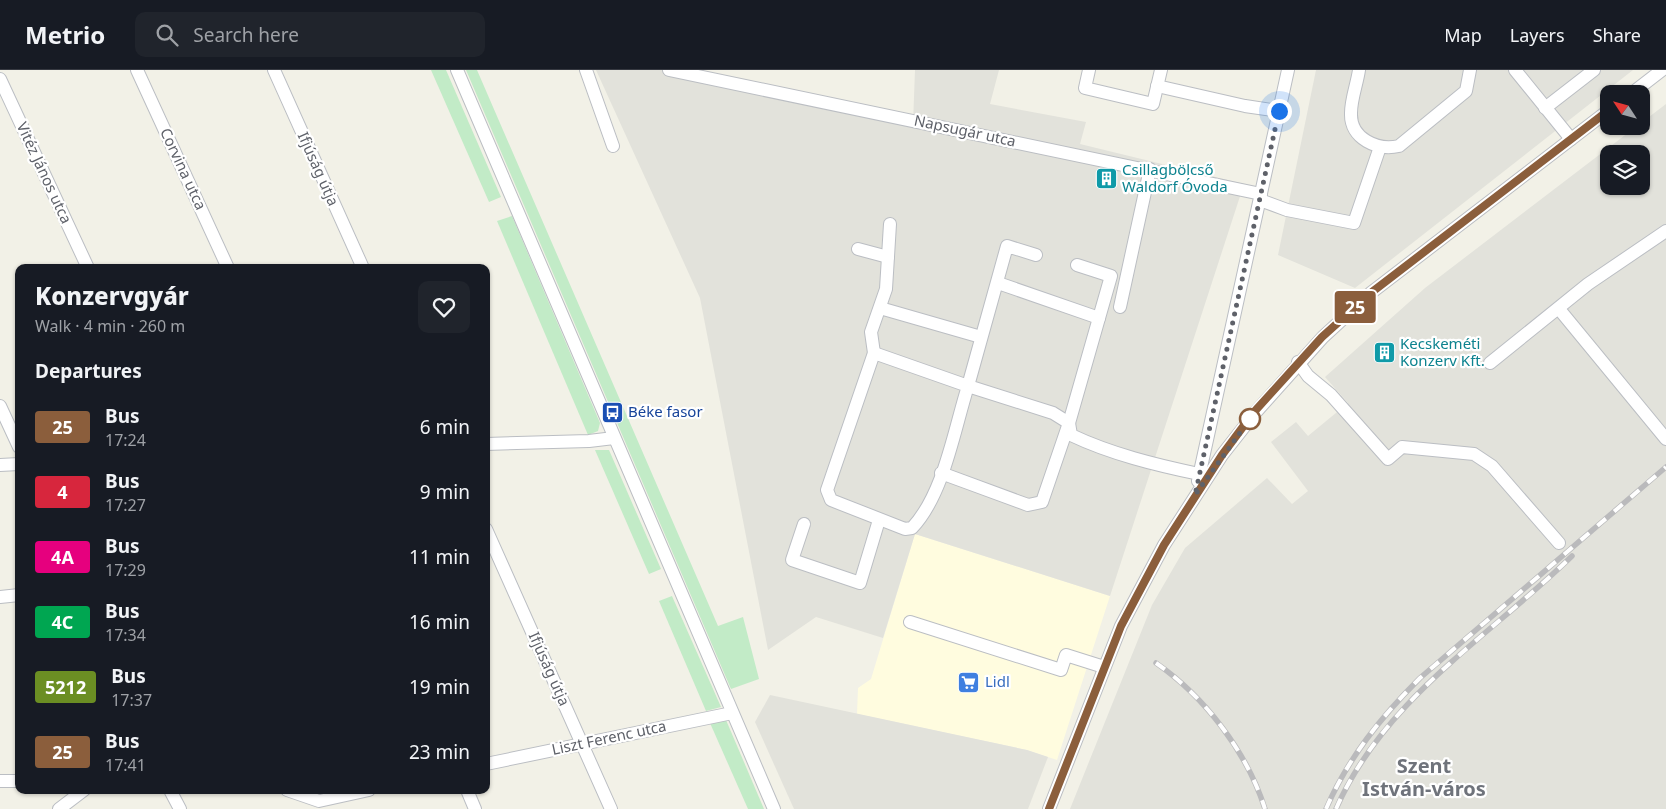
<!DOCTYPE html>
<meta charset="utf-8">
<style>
body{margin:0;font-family:"Noto Sans",sans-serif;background:#20242c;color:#f1f3f6;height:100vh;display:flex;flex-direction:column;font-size:19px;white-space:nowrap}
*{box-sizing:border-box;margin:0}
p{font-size:16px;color:#9ea1a6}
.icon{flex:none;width:28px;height:28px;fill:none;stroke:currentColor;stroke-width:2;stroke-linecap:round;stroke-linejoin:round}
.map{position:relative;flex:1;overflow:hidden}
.sheet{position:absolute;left:15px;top:194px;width:475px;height:530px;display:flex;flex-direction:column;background:#171b24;border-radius:10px;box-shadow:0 1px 4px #0004}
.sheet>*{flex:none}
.badge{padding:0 10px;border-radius:4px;font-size:18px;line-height:32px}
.needle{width:32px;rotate:306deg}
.buttons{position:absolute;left:1600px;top:15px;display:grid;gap:10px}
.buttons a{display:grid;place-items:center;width:50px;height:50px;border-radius:10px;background:#171b24;box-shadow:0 1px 4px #0004;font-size:25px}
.you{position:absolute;width:25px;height:25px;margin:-12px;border:4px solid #fff;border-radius:50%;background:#1a73e8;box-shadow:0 0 0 8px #1a73e833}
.map>.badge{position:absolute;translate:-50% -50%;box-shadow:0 0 0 2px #fff}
h2{padding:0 20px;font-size:19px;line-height:45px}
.round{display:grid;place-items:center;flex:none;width:52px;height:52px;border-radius:10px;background:#20242c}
.summary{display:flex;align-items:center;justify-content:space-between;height:85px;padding:0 20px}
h1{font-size:24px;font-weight:800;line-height:38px}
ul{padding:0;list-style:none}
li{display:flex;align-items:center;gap:15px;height:65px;padding:0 20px}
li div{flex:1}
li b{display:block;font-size:19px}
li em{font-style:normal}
li .badge{min-width:55px;font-weight:700;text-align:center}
header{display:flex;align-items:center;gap:30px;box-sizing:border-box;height:70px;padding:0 25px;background:#171b24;border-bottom:1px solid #363941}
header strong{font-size:24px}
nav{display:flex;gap:28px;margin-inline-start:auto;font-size:18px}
.search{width:350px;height:45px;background:#20242c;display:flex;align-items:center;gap:12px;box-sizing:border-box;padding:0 18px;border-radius:10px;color:#9ea1a6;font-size:19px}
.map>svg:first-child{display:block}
.commercial{fill:#fffcdf}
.industrial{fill:#e2e2db;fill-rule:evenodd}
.grass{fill:#c2ebc7}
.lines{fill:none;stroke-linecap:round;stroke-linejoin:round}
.minor-casing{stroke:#bbbec3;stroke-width:14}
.minor{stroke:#fff;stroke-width:12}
.rail-casing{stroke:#bababc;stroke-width:5.5}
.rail{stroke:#fff;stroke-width:4;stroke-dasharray:11;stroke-linecap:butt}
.line-casing{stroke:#fff;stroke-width:11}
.line{stroke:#8b5e3c;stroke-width:8}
.walk{stroke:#5e6169;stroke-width:5;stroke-dasharray:0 9}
.stop-dot{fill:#fff;stroke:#8b5e3c;stroke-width:2.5}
.labels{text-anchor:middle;stroke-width:4.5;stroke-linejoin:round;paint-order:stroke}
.street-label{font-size:15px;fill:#5e6169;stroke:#fff}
.culture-label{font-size:15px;fill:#0d838f;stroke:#fff;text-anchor:start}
.transit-label{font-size:15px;fill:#164399;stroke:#fff;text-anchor:start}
.shop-label{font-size:15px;fill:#366cbe;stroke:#fff;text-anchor:start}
.district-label{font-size:20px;font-weight:bold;fill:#6f737b;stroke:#fff}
</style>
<header>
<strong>Metrio</strong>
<div class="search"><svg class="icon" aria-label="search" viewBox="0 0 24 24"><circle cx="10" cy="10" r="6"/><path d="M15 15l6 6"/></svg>Search here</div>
<nav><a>Map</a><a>Layers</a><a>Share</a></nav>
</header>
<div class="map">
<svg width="1666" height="739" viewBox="0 0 1666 739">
<rect width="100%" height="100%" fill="#f2f1e7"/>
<path class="commercial" d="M 915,464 L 1110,526 L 1057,690 L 1027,680 L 857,644 L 858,618 L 871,609 Z"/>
<g class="industrial">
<path d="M 596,0 L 670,0 L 913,54 L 915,0 L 999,0 L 990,34 L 1086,52 L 1080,74 L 1244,114 L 1110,526 L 915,464 L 883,568 L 816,547 L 768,580 L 700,228 Z"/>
<path d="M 1316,0 L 1633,0 L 1355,218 L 1278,185 Z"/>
<path d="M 1666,34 L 1666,739 L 1070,739 L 1152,535 L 1185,478 L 1267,408 L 1292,434 L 1308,421 L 1271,372 L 1296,352 L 1308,366 L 1348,333 L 1325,307 L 1425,218 L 1637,56 L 1641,56 L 1641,53 ZM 1609,84 L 1641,84 L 1641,116 L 1609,116 Z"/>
<path d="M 770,625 L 1027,680 L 1048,687 L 1028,739 L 794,739 L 755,652 Z"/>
</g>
<g class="grass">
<path d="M 431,0 L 446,0 L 501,127 L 489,132 Z"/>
<path d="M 466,0 L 477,0 L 718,556 L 743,547 L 759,609 L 731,619 Z"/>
<path d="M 512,146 L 600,353 L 598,361 L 588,365 L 497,151 Z"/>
<path d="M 595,380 L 609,380 L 661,499 L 649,504 Z"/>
<path d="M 672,526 L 721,637 L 706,641 L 659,531 Z"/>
<path d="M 726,650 L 764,739 L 748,739 L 710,653 Z"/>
</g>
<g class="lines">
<defs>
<g id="minor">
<path d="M 137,0 L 228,198"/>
<path d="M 274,0 L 363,198"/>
<path d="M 457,0 L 774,739"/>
<path d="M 586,0 L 613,76"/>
<path d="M 669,0 L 1261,124"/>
<path d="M 1089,0 L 1085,18 L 1153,34 L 1161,0"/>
<path d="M 1359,0 C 1357,14 1351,29 1351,43 C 1350,69 1378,81 1399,76 L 1466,21 L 1470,0"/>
<path d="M 1515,0 L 1571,69"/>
<path d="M 0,9 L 88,198"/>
<path d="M 1157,16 L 1245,36 L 1279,41"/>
<path d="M 1631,24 L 1662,0"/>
<path d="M 1545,38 L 1594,0"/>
<path d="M 1260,130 L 1287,140 L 1354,153 L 1380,77"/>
<path d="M 858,179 L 888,187"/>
<path d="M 1036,185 L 1007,176 L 968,316 L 874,283 L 827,420 L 831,430 L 905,459 L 912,458 C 944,424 954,360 968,316 L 1053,343 L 1069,353 L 1071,365 C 1111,384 1156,395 1199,404"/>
<path d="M 998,213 L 1099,248"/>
<path d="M 1120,237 L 1150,99"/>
<path d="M 880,238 L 981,267"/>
<path d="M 1559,239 L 1666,369"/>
<path d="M 874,283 L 871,262 L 886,219 L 890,154"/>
<path d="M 1298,292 L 1308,306 L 1331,325 L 1388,389 L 1402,377 L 1474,384 L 1492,396 L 1559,473"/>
<path d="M 1490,293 L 1588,214 L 1666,161"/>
<path d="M 0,336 L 19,377"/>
<path d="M 486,374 L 589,371 L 614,368"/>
<path d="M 0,395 L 19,394"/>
<path d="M 941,403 L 1028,435 L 1042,432 L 1069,353 L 1111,206 L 1077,195"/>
<path d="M 1198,411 L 1288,0"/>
<path d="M 804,454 L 792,490 L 860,513 L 879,450"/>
<path d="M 486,459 L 611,739"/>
<path d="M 0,527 L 19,525"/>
<path d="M 910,552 L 1061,600 L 1066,585 L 1104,597"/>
<path d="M 486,694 L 732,643"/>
<path d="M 0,711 L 19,711"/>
<path d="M 170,720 L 180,739"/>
<path d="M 287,720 L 319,731 L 369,720"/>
<path d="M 467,720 L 475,739"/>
<path d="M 59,739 L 84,720"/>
<path d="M 1049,739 L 1121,556 L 1164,475 L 1222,385 L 1255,343 L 1323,267 L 1372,222 L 1609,40"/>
</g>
</defs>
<use href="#minor" class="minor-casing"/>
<use href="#minor" class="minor"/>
<defs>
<g id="rail">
<path d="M 1156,593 C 1205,627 1247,682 1265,739"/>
<path d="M 1326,739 C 1348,688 1381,647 1420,608 L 1666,397"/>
<path d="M 1336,739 C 1384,629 1489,567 1572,486"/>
</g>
</defs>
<use href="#rail" class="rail-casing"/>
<use href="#rail" class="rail"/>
</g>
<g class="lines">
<defs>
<path id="line" d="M 1049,739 L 1121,556 L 1164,475 L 1222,385 L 1254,342 L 1322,267 L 1372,222 L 1609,40"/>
</defs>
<use href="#line" class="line-casing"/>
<use href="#line" class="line"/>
<path class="walk" d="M 1250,349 L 1195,425 L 1279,41"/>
</g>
<defs>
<symbol id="building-square" viewBox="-11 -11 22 22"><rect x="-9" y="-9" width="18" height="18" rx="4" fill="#0f9aa8" stroke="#fff"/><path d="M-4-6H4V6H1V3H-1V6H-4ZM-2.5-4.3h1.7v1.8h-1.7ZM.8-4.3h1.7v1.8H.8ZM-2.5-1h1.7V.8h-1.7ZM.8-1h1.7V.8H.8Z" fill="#fff"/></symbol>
<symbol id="bus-square" viewBox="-11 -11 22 22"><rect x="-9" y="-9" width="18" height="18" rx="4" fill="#1a4fb4" stroke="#fff"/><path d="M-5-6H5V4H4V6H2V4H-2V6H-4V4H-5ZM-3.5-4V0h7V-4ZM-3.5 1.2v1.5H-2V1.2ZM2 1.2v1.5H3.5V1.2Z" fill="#fff"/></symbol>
<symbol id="supermarket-square" viewBox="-11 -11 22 22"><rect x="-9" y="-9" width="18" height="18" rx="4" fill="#3f7fe0" stroke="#fff"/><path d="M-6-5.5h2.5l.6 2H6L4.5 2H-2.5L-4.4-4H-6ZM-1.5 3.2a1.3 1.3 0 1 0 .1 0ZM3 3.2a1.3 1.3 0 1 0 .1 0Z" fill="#fff"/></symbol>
</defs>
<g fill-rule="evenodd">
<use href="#building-square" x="1094" y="96" width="25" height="25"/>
<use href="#building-square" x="1372" y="270" width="25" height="25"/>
<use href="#bus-square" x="600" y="330" width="25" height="25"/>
<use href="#supermarket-square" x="956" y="600" width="25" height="25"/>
</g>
<circle class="stop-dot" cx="1250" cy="349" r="10"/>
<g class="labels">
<g class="street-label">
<text transform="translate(965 61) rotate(12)" y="5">Napsugár utca</text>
<text transform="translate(183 99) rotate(65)" y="5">Corvina utca</text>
<text transform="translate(318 99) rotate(66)" y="5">Ifjúság útja</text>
<text transform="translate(44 103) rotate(65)" y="5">Vitéz János utca</text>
<text transform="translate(549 599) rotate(66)" y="5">Ifjúság útja</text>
<text transform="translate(609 668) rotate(-12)" y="5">Liszt Ferenc utca</text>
</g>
<g class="culture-label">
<text x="1122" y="105">Csillagbölcső<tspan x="1122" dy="17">Waldorf Óvoda</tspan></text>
<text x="1400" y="279">Kecskeméti<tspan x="1400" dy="17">Konzerv Kft.</tspan></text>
</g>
<g class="transit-label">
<text x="628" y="347">Béke fasor</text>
</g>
<g class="shop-label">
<text x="985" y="617">Lidl</text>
</g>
<g class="district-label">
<text x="1424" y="703">Szent<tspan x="1424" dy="23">István-város</tspan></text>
</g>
</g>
</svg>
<div class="buttons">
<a><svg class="needle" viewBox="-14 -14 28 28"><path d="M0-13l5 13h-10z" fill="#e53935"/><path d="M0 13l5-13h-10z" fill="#9ea1a6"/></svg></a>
<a><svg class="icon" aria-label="layers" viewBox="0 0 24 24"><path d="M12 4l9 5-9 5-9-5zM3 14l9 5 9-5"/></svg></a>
</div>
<div class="you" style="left:1279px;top:41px"></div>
<b class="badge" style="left:1355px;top:237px;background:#8b5e3c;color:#fff">25</b>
<section class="sheet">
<div class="summary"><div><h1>Konzervgyár</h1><p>Walk · 4 min · 260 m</p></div><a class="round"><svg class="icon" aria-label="heart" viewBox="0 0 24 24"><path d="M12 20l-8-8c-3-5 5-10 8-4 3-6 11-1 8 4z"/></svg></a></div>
<h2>Departures</h2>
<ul>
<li><span class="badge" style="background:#8b5e3c;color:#fff">25</span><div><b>Bus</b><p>17:24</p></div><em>6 min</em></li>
<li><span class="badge" style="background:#d7263d;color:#fff">4</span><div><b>Bus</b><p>17:27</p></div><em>9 min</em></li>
<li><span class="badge" style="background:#e6007e;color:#fff">4A</span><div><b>Bus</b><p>17:29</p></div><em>11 min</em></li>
<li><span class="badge" style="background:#00a651;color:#fff">4C</span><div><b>Bus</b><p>17:34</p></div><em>16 min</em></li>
<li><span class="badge" style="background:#6b8e23;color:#fff">5212</span><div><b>Bus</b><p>17:37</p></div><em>19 min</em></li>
<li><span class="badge" style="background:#8b5e3c;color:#fff">25</span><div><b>Bus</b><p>17:41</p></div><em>23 min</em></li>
</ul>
</section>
</div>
